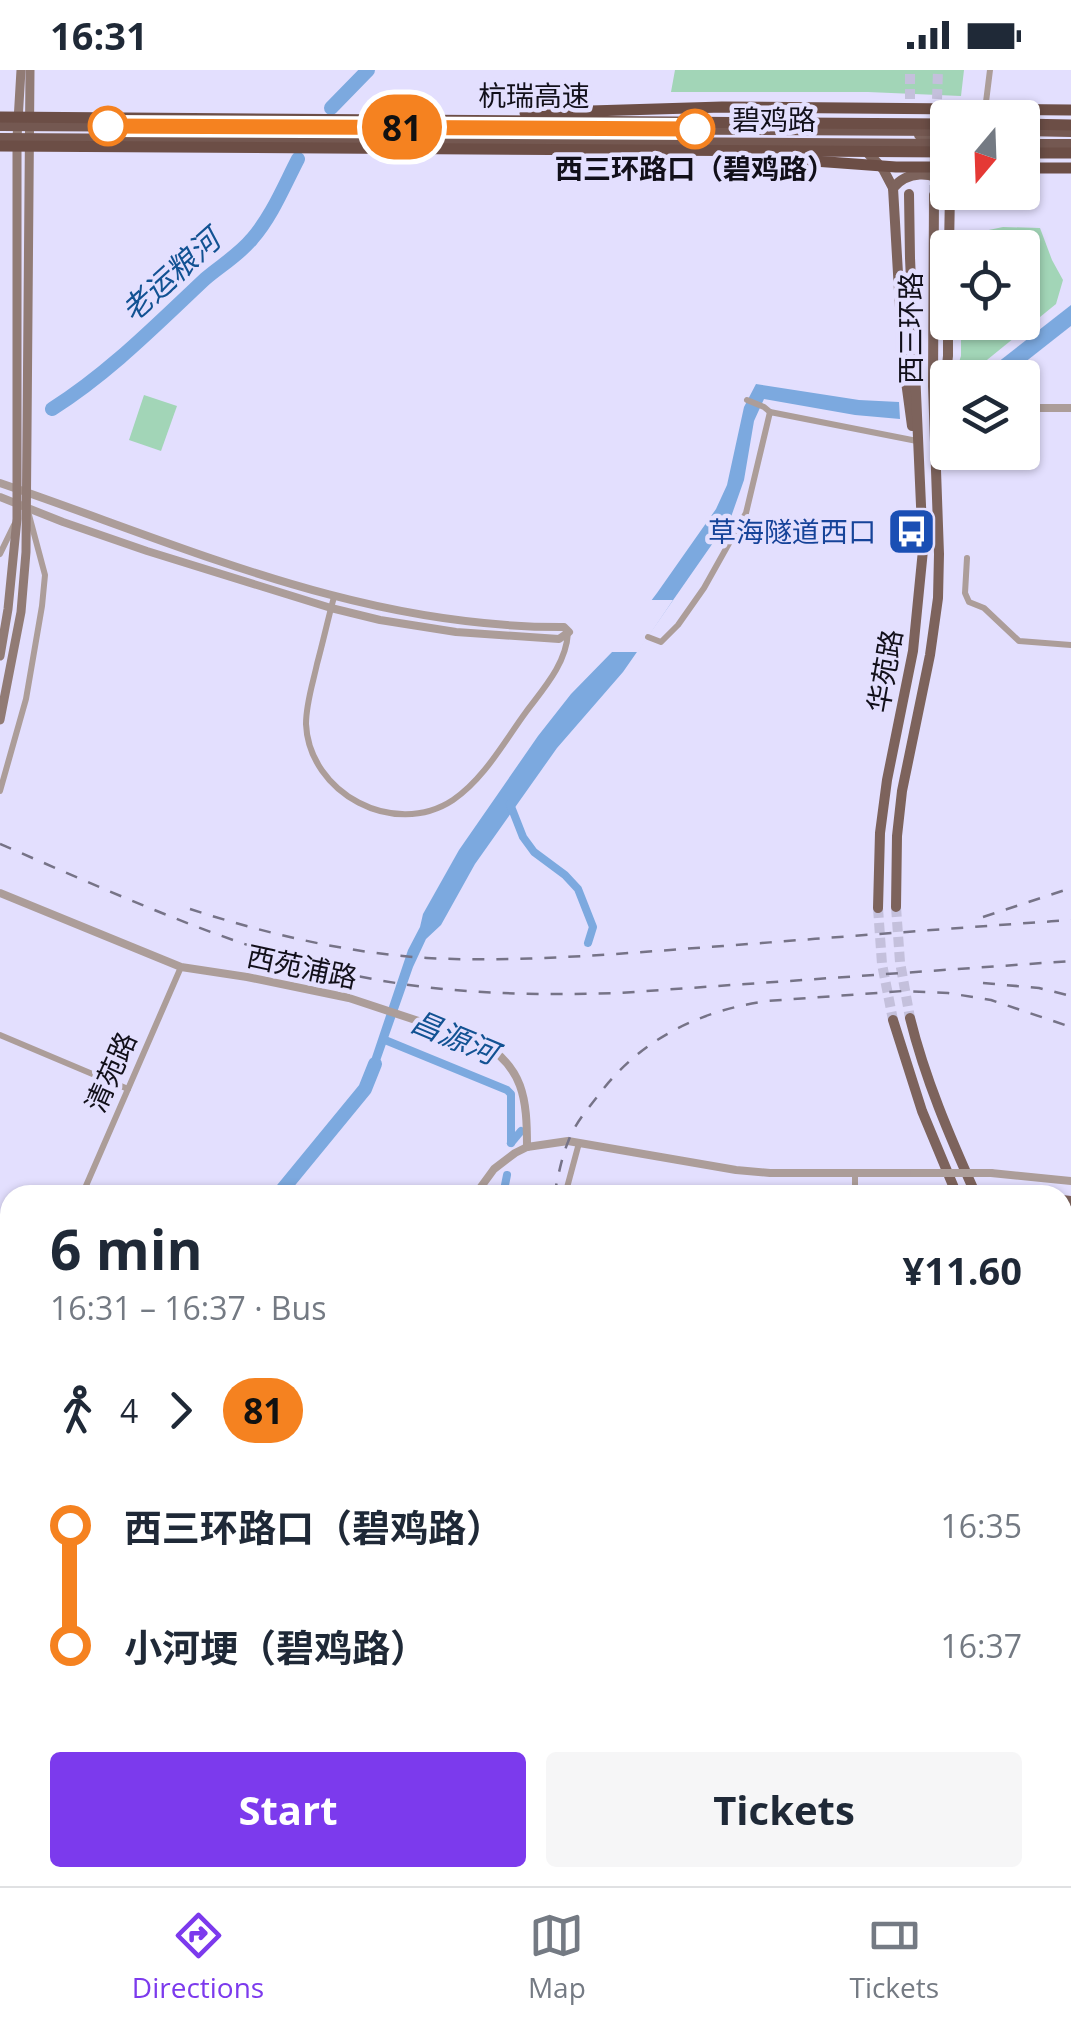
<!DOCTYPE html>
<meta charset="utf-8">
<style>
body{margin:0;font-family:"Open Sans","Noto Sans SC",sans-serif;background:#f6f6f7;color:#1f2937;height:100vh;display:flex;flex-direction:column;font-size:38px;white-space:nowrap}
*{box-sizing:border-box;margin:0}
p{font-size:32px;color:#747a83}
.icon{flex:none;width:55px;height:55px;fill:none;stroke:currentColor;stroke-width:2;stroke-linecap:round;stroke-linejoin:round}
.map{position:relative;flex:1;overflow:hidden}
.drawer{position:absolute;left:0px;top:1115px;width:1072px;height:702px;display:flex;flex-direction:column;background:#fff;border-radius:30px 30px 0 0;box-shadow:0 2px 8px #0004}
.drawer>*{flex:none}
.badge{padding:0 20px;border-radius:32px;font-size:35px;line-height:65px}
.needle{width:65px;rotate:199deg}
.controls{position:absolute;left:930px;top:30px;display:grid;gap:20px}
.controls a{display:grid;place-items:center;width:110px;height:110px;border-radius:10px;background:#fff;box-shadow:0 2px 8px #0004;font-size:50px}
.map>.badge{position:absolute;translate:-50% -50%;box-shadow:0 0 0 5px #fff}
.legs{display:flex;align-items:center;gap:15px;height:110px;padding:0 50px;font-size:32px}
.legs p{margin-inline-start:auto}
.headline{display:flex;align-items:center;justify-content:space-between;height:170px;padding:0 50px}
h1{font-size:55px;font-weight:700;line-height:75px}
.action{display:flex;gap:20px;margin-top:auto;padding:20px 50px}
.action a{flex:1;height:115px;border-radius:10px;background:#7c3aed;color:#fff;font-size:40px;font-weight:700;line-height:115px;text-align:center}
.action a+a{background:#f6f6f7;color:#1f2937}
ul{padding:0 50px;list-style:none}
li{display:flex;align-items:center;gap:35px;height:120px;font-size:38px}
li i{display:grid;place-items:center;width:15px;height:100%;margin:0 12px;background:currentColor}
li i::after{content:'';width:25px;height:25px;margin:-12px;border:8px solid;border-radius:50%;background:#fff}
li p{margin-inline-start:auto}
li:first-child i{background:linear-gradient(#0000 50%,currentColor 0)}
li:last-child i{background:linear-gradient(currentColor 50%,#0000 0)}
.status{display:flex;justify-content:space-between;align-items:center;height:70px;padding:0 50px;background:#fff;direction:ltr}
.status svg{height:28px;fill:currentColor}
.tab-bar{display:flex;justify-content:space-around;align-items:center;height:140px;border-top:2px solid #e0e1e3;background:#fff;font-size:28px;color:#747a83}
.tab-bar a{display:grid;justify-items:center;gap:5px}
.tab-bar .active{color:#7c3aed}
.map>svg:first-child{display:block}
.green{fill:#a2d5b7}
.water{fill:#7ca9df}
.pier{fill:#e3dffe}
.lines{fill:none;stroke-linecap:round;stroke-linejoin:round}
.canal{stroke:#7ca9df;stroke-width:8}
.river{stroke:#7ca9df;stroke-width:14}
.primary-tunnel{stroke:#c4c0dc;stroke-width:10;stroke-dasharray:10 5;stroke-linecap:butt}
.minor{stroke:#ac9d99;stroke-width:6}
.tertiary{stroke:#ac9d99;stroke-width:8}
.secondary{stroke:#917b75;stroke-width:9}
.primary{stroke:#7d635c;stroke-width:10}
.trunk{stroke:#745851;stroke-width:10}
.motorway{stroke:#6c4e46;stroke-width:11}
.rail{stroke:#767387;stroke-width:2.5;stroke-dasharray:12 12;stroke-linecap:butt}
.tertiary-bridge{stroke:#ac9d99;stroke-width:8}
.motorway-bridge{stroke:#6c4e46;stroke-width:11}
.line-1-casing{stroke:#fff;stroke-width:22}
.line-1{stroke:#f58220;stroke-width:15}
.stop-1-dot{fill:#fff;stroke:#f58220;stroke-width:5}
.labels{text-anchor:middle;stroke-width:9;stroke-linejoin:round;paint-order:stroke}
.street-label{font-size:28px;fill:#12101a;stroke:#e3dffe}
.stop-label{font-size:28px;font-weight:bold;fill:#12101a;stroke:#e3dffe}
.transit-label{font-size:28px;fill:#164399;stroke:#e3dffe;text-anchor:end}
.water-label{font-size:30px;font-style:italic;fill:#125293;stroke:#e3dffe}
</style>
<div class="status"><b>16:31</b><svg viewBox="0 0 49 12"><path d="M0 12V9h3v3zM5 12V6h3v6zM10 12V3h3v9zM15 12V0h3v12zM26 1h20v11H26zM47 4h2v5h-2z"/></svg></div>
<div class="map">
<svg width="1071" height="1816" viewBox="0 0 1071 1816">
<rect width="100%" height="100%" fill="#e3dffe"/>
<g class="green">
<path d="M 675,0 L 964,0 L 961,26 L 868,22 L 671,22 Z"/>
<path d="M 1003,157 L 1040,158 L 1052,190 L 1063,210 L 1056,234 L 966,307 L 954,307 L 961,286 L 961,253 L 1022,252 L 1022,178 L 960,177 L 960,166 Z"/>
<path d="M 144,325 L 177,336 L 161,381 L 129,370 Z"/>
</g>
<g class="water">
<path d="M 1071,235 L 1071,256 L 1006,307 L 979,307 Z"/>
<path d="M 756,314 L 859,330 L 899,332 L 900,349 L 855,345 L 764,329 L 754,351 L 744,410 L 731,447 L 623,602 L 557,678 L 475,794 L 441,855 L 426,869 L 413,897 L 373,1011 L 365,1008 L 408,880 L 420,857 L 423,844 L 459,780 L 538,666 L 571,624 L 613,581 L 657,523 L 716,439 L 727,415 L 744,337 Z"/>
<path d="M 1071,1145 L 1071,1243 L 1063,1225 L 1062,1171 Z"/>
</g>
<path class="pier" d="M 646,530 L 673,530 L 638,582 L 609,582 Z"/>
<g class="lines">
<g class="canal">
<path d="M 510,734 L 523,767 L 534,782 L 565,805 L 578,819 L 593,857 L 588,873"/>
<path d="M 385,970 L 507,1020 L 511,1024 L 511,1073"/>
<path d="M 511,1073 L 521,1061"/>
<path d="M 503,1125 L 507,1105"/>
</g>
<g class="river">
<path d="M 331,38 L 368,0"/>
<path d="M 52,339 C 109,303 156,255 205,209 C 220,196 239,185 252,169 C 272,146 284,116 298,89"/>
<path d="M 278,1125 L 365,1019 L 375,994"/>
<path d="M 0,1471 L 10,1458"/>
<path d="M 237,1816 L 239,1808"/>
</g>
<g class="primary-tunnel">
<path d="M 910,59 L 910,0"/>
<path d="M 936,59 L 938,0"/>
<path d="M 934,125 L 935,76"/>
<path d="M 896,837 L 900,892 L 910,948"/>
<path d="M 878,838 L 882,894 L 893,950"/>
</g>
<g class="minor">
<path d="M 984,48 L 990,0"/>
<path d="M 747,330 L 764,337 L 770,342"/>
<path d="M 0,484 L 14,455"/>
<path d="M 967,488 L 965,523 L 969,532 L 984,538 L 1019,571 L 1071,575"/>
<path d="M 334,527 C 328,549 323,572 317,594 C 313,613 306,633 306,654 C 309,723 394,769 453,730 C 484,709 504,672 526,642 C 544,618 566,594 568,563"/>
<path d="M 648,567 L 661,572 L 678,555 L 704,518 L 746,443 L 770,342 L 917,371"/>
<path d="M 0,721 L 26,629 L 42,536 L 45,505 L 29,445"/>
<path d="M 0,965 L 128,1019"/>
<path d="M 855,1104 L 855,1125"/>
<path d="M 82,1125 L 181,897"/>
<path d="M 565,1125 L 579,1073"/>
<path d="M 0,1178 L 10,1182"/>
<path d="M 0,1313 L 10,1290"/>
<path d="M 0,1320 L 10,1325"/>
<path d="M 0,1417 L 10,1405"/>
<path d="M 0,1488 L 10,1475"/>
<path d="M 0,1789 L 10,1777"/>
<path d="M 424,1816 L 424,1808"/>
</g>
<g class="tertiary">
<path d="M 1022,338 L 1071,338"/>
<path d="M 0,413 C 187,477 361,558 564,557 L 569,562 L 559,569 L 456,562 L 380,550 L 331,538 L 147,481 L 63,452 L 0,427"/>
<path d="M 0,823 L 181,897 L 247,907 L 349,928 L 479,971 C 524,996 527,1029 527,1077"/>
<path d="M 991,1103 L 1071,1111"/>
<path d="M 475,1125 L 494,1099 L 515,1083 L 527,1077 L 568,1071 L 736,1100 L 770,1103 L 914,1103"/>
</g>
<g class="secondary">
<path d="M 0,586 L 8,539 L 17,449 L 17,68 L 21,0"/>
<path d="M 0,650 L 21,542 L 26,482 L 30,0"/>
<path d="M 0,1632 L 10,1636"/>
<path d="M 0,1642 L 10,1646"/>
<path d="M 1062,1718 L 1071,1718"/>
<path d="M 211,1816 L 212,1808"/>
<path d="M 221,1816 L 223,1808"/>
</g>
<g class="primary">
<path d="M 919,65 L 922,61 L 940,87 L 948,108"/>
<path d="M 864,79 L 883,99 L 893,118 L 903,289 L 912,356"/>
<path d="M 893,118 C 907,101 932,100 948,115"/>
<path d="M 949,178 L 950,122"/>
<path d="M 939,365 L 948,286 L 948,252"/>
<path d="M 896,837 L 897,766 L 902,721 L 930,585 L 938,528 L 939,484 L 933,316 L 934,125"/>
<path d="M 878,838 L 880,763 L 887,710 L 913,581 L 923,480 L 910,188 L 909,124"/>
<path d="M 910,948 C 925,1009 950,1067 976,1125"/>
<path d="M 893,950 L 922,1041 L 957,1125"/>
<path d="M 1062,1130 L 1071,1131"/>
<path d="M 1062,1431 L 1071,1673"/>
<path d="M 1062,1735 L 1071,1792"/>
</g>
<g class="trunk">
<path d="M 0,56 L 948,61"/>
<path d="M 1022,61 L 1071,62"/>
<path d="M 0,68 L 948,74"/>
<path d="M 1022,74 L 1071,74"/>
</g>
<g class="motorway">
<path d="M 1022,54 L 1071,55"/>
<path d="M 1022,83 L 1071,83"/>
<path d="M 1022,98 L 1071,98"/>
</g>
<g class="rail">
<path d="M 0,774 C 112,822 225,875 344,903 C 435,924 527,926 619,923 L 1071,891"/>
<path d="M 190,839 C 267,864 347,883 427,888 C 526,893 624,883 723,876 C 839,867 955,858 1071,850"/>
<path d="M 983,847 L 1071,818"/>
<path d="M 983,913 L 1039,918 L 1071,926"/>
<path d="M 554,1125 C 558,1108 561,1089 568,1072 C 574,1055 586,1041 597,1027 C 639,970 698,941 767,931 L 903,921 L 948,923 L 991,930 L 1071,957"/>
</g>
<path class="tertiary-bridge" d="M 914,1103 L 991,1103"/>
<g class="motorway-bridge">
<path d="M 525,43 L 722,37 L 1071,40"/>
<path d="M 0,47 L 948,54"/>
<path d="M 0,76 L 948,82"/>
<path d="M 773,88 L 896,97 L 948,97"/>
</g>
</g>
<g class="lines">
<defs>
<path id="line-1" d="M 108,56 L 695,59"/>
</defs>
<use href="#line-1" class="line-1-casing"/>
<use href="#line-1" class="line-1"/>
</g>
<defs>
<symbol id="bus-square" viewBox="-11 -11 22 22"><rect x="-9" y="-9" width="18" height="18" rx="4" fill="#1a4fb4" stroke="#e3dffe"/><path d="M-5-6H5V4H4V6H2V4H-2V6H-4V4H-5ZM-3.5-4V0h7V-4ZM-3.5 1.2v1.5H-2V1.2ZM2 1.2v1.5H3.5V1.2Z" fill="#fff"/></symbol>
</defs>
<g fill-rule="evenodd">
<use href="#bus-square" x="884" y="434" width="55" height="55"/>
</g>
<g class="stop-1-dot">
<circle cx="108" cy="56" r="18"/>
<circle cx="695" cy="59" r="18"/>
</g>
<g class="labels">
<g class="street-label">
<text x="534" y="36">杭瑞高速</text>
<text x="774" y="60">碧鸡路</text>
<text transform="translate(911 258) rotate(-90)" y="10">西三环路</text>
<text transform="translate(885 601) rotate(-80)" y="10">华苑路</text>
<text transform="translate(302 897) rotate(12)" y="10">西苑浦路</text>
<text transform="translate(111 1002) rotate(-66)" y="10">清苑路</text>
</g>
<g class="stop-label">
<text x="695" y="109">西三环路口（碧鸡路）</text>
</g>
<g class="transit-label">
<text x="876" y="472">草海隧道西口</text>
</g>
<g class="water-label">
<text transform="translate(171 206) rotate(-42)" y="10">老运粮河</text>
<text transform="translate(454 968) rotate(23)" y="10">昌源河</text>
</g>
</g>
</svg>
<div class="controls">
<a><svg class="needle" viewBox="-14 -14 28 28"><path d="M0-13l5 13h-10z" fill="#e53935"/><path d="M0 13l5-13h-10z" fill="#747a83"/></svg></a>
<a><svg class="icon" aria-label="locate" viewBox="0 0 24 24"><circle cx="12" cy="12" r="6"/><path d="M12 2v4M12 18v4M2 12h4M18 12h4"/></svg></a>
<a><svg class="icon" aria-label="layers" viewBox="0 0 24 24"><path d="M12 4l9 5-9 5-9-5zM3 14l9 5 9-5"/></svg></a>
</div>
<b class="badge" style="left:402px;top:57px;background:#f58220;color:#111">81</b>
<section class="drawer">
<div class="headline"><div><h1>6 min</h1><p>16:31 – 16:37 · Bus</p></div><b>¥11.60</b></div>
<div class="legs"><svg class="icon" aria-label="walk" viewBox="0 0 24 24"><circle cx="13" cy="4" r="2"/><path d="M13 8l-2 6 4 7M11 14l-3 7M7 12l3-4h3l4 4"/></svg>4<svg class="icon" aria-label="forward" viewBox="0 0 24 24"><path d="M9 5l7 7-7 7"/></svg><b class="badge" style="background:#f58220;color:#111">81</b></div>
<ul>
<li><i style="color:#f58220"></i><b>西三环路口（碧鸡路）</b><p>16:35</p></li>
<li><i style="color:#f58220"></i><b>小河埂（碧鸡路）</b><p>16:37</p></li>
</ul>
<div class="action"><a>Start</a><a>Tickets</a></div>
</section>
</div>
<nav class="tab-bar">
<a class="active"><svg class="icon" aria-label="directions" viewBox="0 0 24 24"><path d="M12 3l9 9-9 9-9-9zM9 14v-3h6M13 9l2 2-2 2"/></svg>Directions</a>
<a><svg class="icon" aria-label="map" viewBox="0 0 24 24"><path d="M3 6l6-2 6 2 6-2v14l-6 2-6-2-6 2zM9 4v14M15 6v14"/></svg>Map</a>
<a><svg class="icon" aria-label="tickets" viewBox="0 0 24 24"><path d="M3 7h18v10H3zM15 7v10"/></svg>Tickets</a>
</nav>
